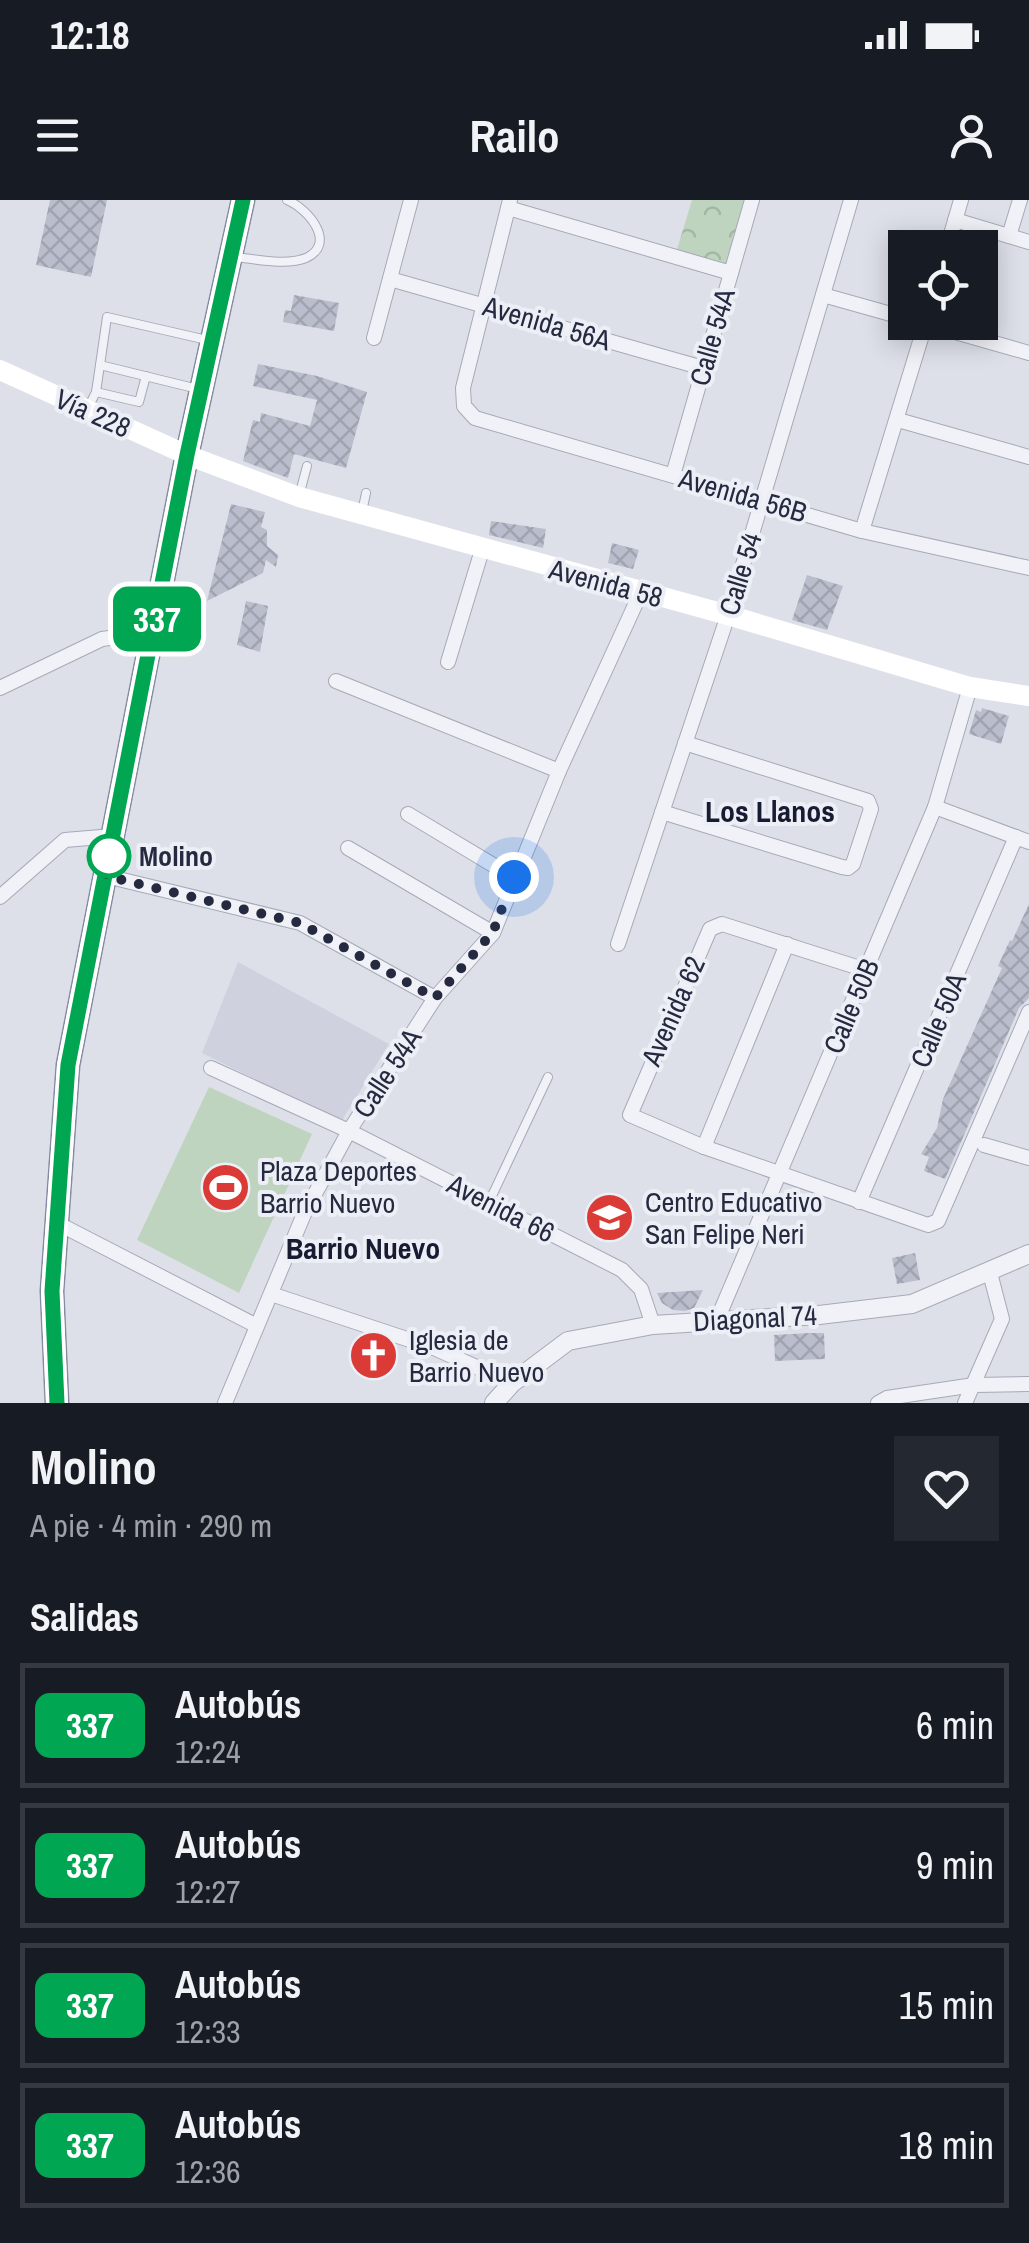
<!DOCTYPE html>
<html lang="es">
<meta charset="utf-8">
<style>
body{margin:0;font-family:"Archivo Narrow",sans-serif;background:#242831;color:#f1f3f6;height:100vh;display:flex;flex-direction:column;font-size:38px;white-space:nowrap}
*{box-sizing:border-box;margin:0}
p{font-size:32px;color:#9ea1a6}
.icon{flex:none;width:55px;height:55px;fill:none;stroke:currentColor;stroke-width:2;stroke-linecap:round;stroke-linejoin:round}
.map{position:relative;height:1203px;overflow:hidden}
.side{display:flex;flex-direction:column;background:#171b24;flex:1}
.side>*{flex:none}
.badge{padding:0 20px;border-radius:15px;font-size:35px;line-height:65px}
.fabs{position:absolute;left:888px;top:30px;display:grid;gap:20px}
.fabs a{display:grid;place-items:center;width:110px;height:110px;border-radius:0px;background:#171b24;box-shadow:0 5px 25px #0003;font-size:50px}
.you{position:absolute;width:50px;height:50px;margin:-25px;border:8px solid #fff;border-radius:50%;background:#1a73e8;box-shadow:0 0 0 15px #1a73e833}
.map>.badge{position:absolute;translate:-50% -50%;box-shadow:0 0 0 5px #fff}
h2{padding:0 30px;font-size:38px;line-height:90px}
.round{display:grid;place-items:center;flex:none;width:105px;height:105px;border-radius:0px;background:#242831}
.summary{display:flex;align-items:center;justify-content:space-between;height:170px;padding:0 30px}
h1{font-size:48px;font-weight:700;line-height:75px}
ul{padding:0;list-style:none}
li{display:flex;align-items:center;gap:30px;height:125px;margin:0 20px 15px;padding:0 10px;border:5px solid #363941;border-radius:0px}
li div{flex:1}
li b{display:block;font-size:38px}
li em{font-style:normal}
li .badge{min-width:110px;font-weight:700;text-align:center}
.status{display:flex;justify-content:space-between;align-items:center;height:70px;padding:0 50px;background:#171b24;direction:ltr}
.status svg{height:28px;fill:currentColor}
header{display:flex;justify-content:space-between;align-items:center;height:130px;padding:0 30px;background:#171b24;font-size:45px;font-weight:700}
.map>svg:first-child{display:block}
.built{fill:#cfd2de}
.grass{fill:#bfd4be}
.park{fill:url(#park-crowns)}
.building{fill:url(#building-cross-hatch)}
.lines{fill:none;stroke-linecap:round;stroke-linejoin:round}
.service-casing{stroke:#a6a9b7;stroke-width:10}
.minor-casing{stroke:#a6a9b7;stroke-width:16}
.tertiary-casing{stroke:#a6a9b7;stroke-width:20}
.trunk-casing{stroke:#848aa1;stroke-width:25}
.service{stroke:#f1f2f7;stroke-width:8}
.minor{stroke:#f1f2f7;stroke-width:14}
.tertiary{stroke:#f1f2f7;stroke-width:18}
.secondary{stroke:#fff;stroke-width:20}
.trunk{stroke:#fff;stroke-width:22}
.line-casing{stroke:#fff;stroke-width:22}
.line{stroke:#00a651;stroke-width:15}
.walk{stroke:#252a41;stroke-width:10;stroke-dasharray:0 18}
.stop-dot{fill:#fff;stroke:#00a651;stroke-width:5}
.labels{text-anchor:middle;stroke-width:8;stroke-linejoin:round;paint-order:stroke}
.street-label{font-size:28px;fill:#252a41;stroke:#edeff6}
.stop-label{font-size:28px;font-weight:bold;fill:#252a41;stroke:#edeff6;text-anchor:start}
.poi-label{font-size:28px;fill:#252a41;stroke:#edeff6;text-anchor:start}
.neighbourhood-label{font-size:30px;font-weight:bold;fill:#181c32;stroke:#edeff6}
</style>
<div class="status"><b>12:18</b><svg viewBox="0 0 49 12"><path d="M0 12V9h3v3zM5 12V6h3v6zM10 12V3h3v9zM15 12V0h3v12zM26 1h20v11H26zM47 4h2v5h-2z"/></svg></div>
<header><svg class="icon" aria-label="menu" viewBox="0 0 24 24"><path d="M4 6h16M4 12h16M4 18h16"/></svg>Railo<svg class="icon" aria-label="person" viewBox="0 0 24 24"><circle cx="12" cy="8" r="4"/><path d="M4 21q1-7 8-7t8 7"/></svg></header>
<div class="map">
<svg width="1029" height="1203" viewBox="0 0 1029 1203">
<defs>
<pattern id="park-crowns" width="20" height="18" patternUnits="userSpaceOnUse" patternTransform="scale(2.5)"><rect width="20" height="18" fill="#bfd4be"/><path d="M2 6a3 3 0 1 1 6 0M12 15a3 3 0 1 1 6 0" fill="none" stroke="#a4b6a4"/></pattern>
<pattern id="building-cross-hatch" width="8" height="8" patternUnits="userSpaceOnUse" patternTransform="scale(2.5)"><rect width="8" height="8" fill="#babecc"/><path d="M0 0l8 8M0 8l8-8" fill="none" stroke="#a0a3b0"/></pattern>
</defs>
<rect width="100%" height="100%" fill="#dee0e9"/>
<path class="built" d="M 238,762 L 389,844 L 341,922 L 202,853 Z"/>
<path class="grass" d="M 209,887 L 312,934 L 239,1093 L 137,1040 Z"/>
<path class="park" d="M 692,0 L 752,0 L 731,73 L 675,56 Z"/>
<g class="building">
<path d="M 50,0 L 107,0 L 91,77 L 36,65 Z"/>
<path d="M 294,95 L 339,103 L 334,131 L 283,122 L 285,110 L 291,111 Z"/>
<path d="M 258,164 L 317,176 L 367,192 L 346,268 L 294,254 L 288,278 L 243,261 L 253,220 L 260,222 L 261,213 L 310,226 L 317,200 L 253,186 Z"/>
<path d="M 231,304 L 265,312 L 261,327 L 267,330 L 267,346 L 278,355 L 276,367 L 266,360 L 263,373 L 207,401 Z"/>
<path d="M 491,321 L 546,329 L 543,348 L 489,335 Z"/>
<path d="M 612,343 L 639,350 L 633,369 L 608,363 Z"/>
<path d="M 807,375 L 843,386 L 827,430 L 792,420 Z"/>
<path d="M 246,401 L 268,406 L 260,452 L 237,445 Z"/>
<path d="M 982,508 L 1009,516 L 1001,544 L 969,534 L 976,510 L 981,512 Z"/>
<path d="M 1029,704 L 1029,798 L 1019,808 L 945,979 L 924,971 L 929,957 L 921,954 L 937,928 L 943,899 L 1002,768 L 998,766 L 1010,740 L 1012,741 Z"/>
<path d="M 915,1053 L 920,1080 L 897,1084 L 892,1058 Z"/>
<path d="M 703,1090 L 694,1108 L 685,1111 L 673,1110 L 662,1103 L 657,1093 Z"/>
<path d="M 809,1133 L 824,1133 L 825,1159 L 775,1161 L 774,1135 Z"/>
<path d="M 366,1139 L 391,1147 L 382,1174 L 356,1166 Z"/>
</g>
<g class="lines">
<defs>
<g id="service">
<path d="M 235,57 C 256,59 286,66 306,58 C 338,43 307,8 287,0"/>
<path d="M 198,189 L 100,165 L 107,117 L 207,140"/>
<path d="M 96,192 L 139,202 L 146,176"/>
<path d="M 88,208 L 96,192 L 100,165"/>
<path d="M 299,296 L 307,266"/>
<path d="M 362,312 L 366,293"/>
<path d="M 489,1002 L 548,877"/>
</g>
<g id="minor">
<path d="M 510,0 L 463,188 L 464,206 L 475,218 L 862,331 L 1029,368"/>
<path d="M 508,8 L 731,73"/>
<path d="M 955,20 L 1029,42"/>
<path d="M 1009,36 L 1020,0"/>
<path d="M 947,48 L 961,0"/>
<path d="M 390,79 L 703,168"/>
<path d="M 823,95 L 905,118"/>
<path d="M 920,122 L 1029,153"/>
<path d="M 374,138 L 411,0"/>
<path d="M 898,220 L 1029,257"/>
<path d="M 673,275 L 752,0"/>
<path d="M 862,331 L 926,122"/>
<path d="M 448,462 L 482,350"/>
<path d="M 336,481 L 559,571"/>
<path d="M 0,488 L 102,439 L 154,432"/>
<path d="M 935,607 L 1029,642"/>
<path d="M 662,612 L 842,667 L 848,668 L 853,664 L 871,609 L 868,601 L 685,543"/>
<path d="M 408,614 L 513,677"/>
<path d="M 348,648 L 493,733"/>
<path d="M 106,676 L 300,723 L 435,798"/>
<path d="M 0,697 L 65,640 L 113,636"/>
<path d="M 618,744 L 728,415 L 851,0"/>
<path d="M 866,770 L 722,724 L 710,729 L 630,915 L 704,947 L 928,1025 L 938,1021 L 1029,812"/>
<path d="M 211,868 L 349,931 L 622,1070 L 641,1089 L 653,1125"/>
<path d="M 984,945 L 1029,958"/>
<path d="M 704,947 L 787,744"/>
<path d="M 859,1002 L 1016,637"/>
<path d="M 57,1023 L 255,1125"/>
<path d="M 271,1094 L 434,1148 L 512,1183"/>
<path d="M 717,1120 L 935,607 L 970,487"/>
<path d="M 225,1203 L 304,1014 L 349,931 L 435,798 L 493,733 L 559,571 L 641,392"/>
<path d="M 878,1203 L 887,1198 L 974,1185 L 1029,1184"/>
<path d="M 965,1203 L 1002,1119 L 990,1073"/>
</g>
<path id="tertiary" d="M 494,1203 L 512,1183 L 568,1141 L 653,1125 L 819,1115 L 912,1104 L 1029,1054"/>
<path id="trunk" d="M 57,1203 L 52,1091 L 68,865 L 187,255 L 243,0"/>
</defs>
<use href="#service" class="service-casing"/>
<use href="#minor" class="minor-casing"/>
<use href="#tertiary" class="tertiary-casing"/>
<use href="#trunk" class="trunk-casing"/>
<use href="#service" class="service"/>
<use href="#minor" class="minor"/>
<use href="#tertiary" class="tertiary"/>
<path class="secondary" d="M 0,170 L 187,255 L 299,297 L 728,415 L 970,487 L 1029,496"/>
<use href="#trunk" class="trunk"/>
</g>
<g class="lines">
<defs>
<path id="line" d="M 57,1203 L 52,1091 L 68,865 L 187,255 L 243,0"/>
</defs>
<use href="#line" class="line-casing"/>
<use href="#line" class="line"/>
<path class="walk" d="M 109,656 L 106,676 L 300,723 L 435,798 L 493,732 L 514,677"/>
</g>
<defs>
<symbol id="stadium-disc" viewBox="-11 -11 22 22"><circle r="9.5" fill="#db3b36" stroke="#edeff6"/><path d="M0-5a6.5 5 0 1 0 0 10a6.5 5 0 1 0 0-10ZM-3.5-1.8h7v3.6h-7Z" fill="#fff"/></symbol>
<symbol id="school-disc" viewBox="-11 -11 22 22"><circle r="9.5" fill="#db3b36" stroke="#edeff6"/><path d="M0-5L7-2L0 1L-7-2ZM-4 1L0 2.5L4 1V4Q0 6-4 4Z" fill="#fff"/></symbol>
<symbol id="church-disc" viewBox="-11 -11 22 22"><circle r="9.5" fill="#db3b36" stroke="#edeff6"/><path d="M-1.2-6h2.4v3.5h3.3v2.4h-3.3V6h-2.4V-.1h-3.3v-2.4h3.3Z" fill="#fff"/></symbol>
</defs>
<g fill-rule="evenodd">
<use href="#stadium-disc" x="198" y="960" width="55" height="55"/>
<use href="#school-disc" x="582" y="990" width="55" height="55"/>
<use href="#church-disc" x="346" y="1128" width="55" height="55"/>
</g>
<circle class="stop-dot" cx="109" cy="656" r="20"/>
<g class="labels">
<g class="street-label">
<text transform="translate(547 123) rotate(16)" y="10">Avenida 56A</text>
<text transform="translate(712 137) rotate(-74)" y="10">Calle 54A</text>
<text transform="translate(93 213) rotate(24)" y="10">Vía 228</text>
<text transform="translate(743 295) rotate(16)" y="10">Avenida 56B</text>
<text transform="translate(740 374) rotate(-73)" y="10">Calle 54</text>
<text transform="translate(606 383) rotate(15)" y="10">Avenida 58</text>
<text transform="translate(851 806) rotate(-67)" y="10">Calle 50B</text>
<text transform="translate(673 811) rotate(-66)" y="10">Avenida 62</text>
<text transform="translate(938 820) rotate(-67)" y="10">Calle 50A</text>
<text transform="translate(387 873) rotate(-57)" y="10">Calle 54A</text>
<text transform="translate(501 1008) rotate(27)" y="10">Avenida 66</text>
<text transform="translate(755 1118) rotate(-3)" y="10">Diagonal 74</text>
</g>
<g class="stop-label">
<text x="139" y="666">Molino</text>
</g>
<g class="poi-label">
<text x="260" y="981">Plaza Deportes<tspan x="260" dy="32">Barrio Nuevo</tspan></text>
<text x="645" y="1012">Centro Educativo<tspan x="645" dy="32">San Felipe Neri</tspan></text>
<text x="409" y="1150">Iglesia de<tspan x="409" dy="32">Barrio Nuevo</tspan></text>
</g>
<g class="neighbourhood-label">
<text x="770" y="622">Los Llanos</text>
<text x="363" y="1059">Barrio Nuevo</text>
</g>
</g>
</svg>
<div class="fabs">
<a><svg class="icon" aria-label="locate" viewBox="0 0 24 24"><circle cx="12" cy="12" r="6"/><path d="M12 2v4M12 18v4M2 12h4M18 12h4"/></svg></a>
</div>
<div class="you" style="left:514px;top:677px"></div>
<b class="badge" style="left:157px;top:419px;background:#00a651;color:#fff">337</b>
</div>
<section class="side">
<div class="summary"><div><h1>Molino</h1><p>A pie · 4 min · 290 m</p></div><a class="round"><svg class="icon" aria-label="heart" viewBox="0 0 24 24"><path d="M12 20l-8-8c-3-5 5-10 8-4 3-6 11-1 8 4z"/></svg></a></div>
<h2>Salidas</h2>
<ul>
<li><span class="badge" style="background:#00a651;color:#fff">337</span><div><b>Autobús</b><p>12:24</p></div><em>6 min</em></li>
<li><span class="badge" style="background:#00a651;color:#fff">337</span><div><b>Autobús</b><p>12:27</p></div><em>9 min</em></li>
<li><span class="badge" style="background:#00a651;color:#fff">337</span><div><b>Autobús</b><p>12:33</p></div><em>15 min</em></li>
<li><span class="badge" style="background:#00a651;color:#fff">337</span><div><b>Autobús</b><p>12:36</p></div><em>18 min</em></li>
</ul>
</section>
